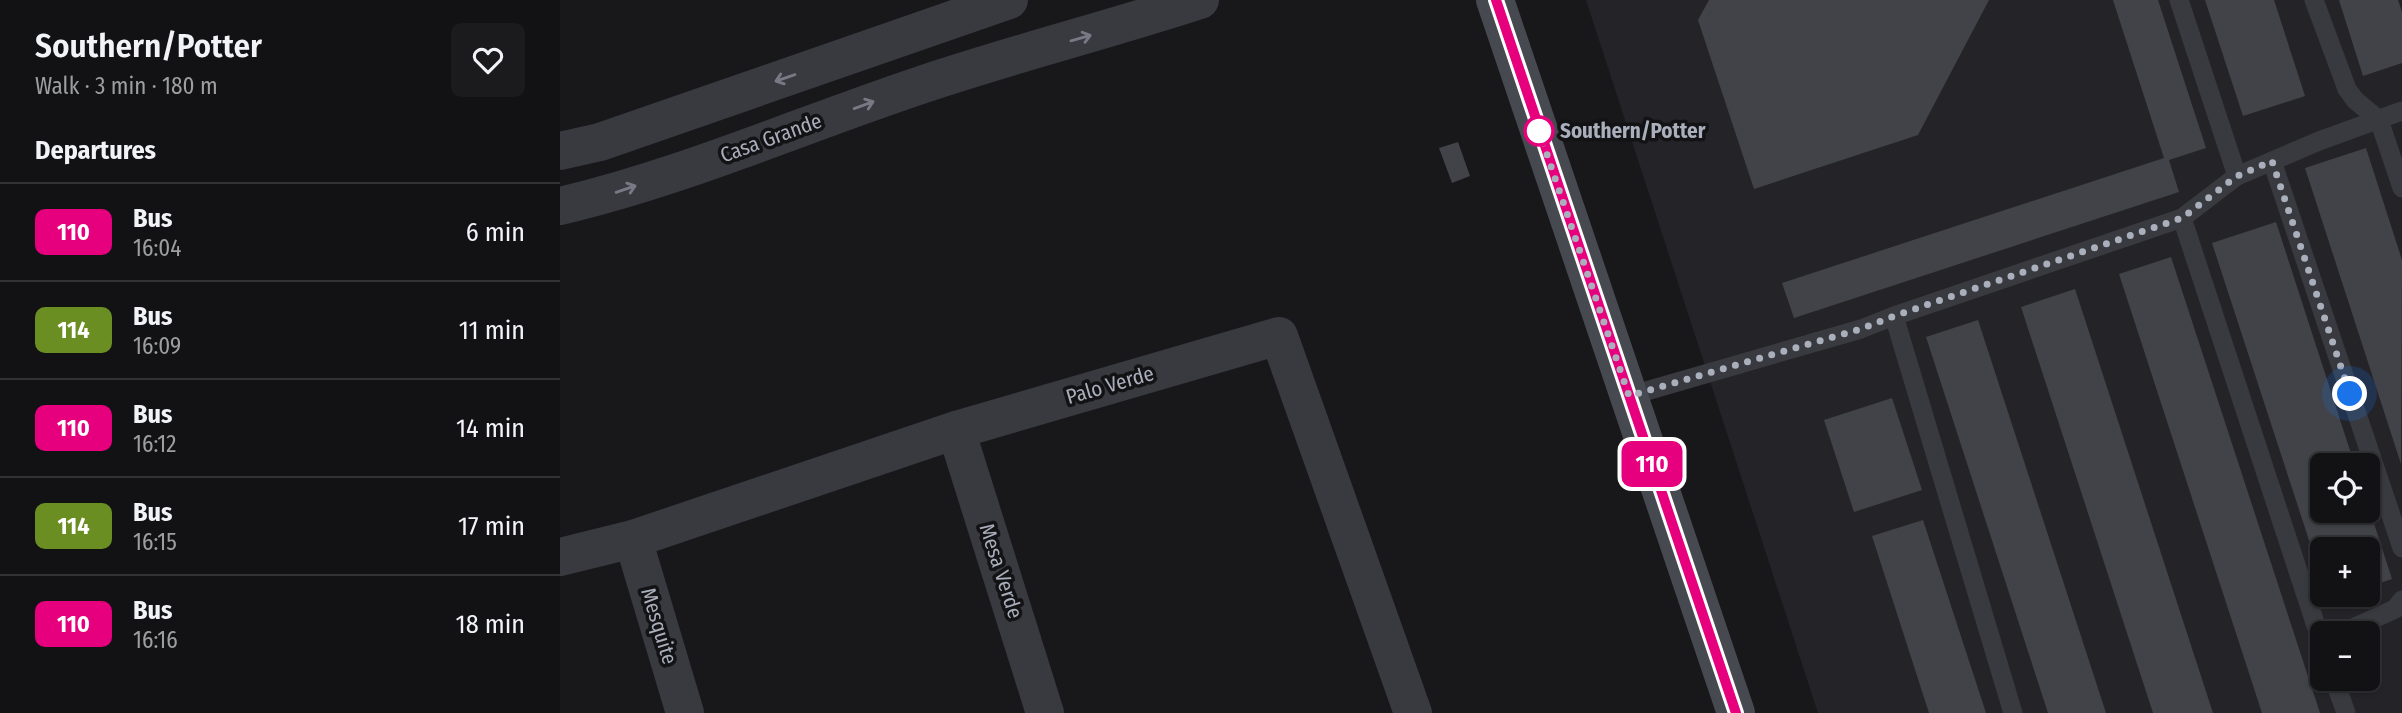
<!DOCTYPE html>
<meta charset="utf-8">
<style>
body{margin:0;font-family:"Fira Sans Condensed",sans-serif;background:#1b1b1d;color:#f1f3f6;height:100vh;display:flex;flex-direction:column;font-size:26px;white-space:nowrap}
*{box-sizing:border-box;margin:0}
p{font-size:23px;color:#9c9ea0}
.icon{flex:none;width:38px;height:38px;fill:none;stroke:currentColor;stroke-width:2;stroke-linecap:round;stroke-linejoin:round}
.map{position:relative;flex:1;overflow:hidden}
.drawer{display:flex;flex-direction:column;background:#121214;width:560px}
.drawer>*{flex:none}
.badge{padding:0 14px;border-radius:10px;font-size:24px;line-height:46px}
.buttons{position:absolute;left:1750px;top:453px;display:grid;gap:14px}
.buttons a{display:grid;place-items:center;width:70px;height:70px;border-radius:10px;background:#121214;box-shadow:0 2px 5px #0004,0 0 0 2px #313234;font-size:35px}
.you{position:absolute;width:35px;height:35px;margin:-18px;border:5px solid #fff;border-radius:50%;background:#1a73e8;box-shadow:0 0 0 10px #1a73e833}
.map>.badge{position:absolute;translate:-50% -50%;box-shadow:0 0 0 4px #fff}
h2{padding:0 35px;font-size:26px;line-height:63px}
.round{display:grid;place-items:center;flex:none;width:74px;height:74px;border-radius:10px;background:#1b1b1d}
.summary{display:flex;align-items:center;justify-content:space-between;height:119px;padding:0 35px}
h1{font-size:33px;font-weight:600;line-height:52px}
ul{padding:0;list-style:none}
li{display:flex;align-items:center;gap:21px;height:98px;padding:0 35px;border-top:2px solid #313234}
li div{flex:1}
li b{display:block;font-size:26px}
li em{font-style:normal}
li .badge{min-width:77px;font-weight:700;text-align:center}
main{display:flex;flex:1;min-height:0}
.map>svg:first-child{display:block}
.built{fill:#242428;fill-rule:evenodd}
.building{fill:#424348}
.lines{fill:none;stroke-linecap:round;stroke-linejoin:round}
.lane{stroke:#393a40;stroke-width:19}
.street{stroke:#393a40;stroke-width:38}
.secondary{stroke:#474950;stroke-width:38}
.oneway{stroke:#777a84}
.line-casing{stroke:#fff;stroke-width:16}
.line{stroke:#e6007e;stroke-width:10}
.walk{stroke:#aaafbc;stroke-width:7;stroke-dasharray:0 12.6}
.stop-dot{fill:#fff;stroke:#e6007e;stroke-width:3.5}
.labels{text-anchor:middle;stroke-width:7;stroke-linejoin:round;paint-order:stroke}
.stop-label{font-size:21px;font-weight:bold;fill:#aaafbc;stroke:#131316;text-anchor:start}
.street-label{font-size:21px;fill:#aaafbc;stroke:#131316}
</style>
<main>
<section class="drawer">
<div class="summary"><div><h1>Southern/Potter</h1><p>Walk · 3 min · 180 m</p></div><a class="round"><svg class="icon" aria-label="heart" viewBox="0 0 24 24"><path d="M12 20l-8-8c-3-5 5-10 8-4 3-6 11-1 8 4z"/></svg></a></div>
<h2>Departures</h2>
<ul>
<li><span class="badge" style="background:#e6007e;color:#fff">110</span><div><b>Bus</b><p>16:04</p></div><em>6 min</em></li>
<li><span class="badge" style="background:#6b8e23;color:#fff">114</span><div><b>Bus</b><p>16:09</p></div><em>11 min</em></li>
<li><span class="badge" style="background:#e6007e;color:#fff">110</span><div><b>Bus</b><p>16:12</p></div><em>14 min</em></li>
<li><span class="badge" style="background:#6b8e23;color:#fff">114</span><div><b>Bus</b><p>16:15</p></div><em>17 min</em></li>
<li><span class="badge" style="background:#e6007e;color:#fff">110</span><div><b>Bus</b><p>16:16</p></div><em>18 min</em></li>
</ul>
</section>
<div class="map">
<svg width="1842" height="713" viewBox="0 0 1842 713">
<rect width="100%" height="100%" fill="#18181b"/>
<path class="built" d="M 1026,0 L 1842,0 L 1842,713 L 1258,713 ZM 1762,466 L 1808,466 L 1808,511 L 1762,511 ZM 1762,550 L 1808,550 L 1808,595 L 1762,595 ZM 1762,634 L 1808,634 L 1808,679 L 1762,679 Z"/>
<g class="building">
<path d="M 1149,0 L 1429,0 L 1358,135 L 1194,189 L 1138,20 Z"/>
<path d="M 1553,0 L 1598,0 L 1646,148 L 1609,160 L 1619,192 L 1234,318 L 1222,283 L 1604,158 Z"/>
<path d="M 1645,0 L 1714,0 L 1745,96 L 1683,116 Z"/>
<path d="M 1779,0 L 1838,0 L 1842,12 L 1842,63 L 1803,76 Z"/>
<path d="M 898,142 L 910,176 L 892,183 L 879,148 Z"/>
<path d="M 1806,148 L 1842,260 L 1841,464 L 1745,168 Z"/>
<path d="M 1716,222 L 1795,466 L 1762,466 L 1762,511 L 1810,511 L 1832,579 L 1808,587 L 1808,550 L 1762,550 L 1762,580 L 1652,243 Z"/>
<path d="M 1611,257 L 1760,713 L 1702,713 L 1559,274 Z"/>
<path d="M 1515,289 L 1653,713 L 1593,713 L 1461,307 Z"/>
<path d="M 1418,320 L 1546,713 L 1488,713 L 1366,337 Z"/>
<path d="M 1332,398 L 1362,490 L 1294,512 L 1264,420 Z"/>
<path d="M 1363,520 L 1426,713 L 1369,713 L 1312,536 Z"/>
</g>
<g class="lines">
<g class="lane">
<path d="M 1619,0 L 1677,176"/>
<path d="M 1754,0 L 1787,89 L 1795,100 L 1819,120 L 1842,188"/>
<path d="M 1712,161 L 1842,548"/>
<path d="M 1622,218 L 1762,644"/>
<path d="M 1334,316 L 1453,713"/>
<path d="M 1069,396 L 1301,329 L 1334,316 L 1622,218 L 1677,176 L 1759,141 L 1842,111"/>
<path d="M 1780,634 L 1835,609 L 1842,600"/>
<path d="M 1774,679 L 1786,713"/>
</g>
<g class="street">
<path d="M 0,151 L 40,142 L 449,0"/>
<path d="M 0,206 C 123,177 241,125 361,85 C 453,54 548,30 640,0"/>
<path d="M 396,430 L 485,713"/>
<path d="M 73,539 L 125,713"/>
<path d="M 0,557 L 73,539 L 396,430 L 719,336 L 853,713"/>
</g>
<path class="secondary" d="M 935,0 L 1176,713"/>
</g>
<defs><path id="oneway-shaft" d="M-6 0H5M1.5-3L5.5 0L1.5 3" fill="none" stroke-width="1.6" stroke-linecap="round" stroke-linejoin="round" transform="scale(1.75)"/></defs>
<g class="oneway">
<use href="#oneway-shaft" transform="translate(521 38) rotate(-16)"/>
<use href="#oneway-shaft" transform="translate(225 78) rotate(161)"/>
<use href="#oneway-shaft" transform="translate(304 105) rotate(-20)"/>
<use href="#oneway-shaft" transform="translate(66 189) rotate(-19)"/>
</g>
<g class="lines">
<defs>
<path id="line" d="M 936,0 L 1176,713"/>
</defs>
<use href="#line" class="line-casing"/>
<use href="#line" class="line"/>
<path class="walk" d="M 979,131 L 1069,396 L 1301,329 L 1334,316 L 1622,218 L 1677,176 L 1712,161 L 1790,394"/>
</g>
<circle class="stop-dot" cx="979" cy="131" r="14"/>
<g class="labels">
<g class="stop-label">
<text x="1000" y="138">Southern/Potter</text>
</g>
<g class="street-label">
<text transform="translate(211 138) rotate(-20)" y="7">Casa Grande</text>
<text transform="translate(550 385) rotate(-16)" y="7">Palo Verde</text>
<text transform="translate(441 571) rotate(72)" y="7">Mesa Verde</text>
<text transform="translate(99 626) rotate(73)" y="7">Mesquite</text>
</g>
</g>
</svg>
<div class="buttons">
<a><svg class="icon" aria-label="locate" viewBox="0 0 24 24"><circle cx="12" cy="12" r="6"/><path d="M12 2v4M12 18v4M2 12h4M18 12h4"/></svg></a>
<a>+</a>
<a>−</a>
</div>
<div class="you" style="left:1790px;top:394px"></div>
<b class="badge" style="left:1092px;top:464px;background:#e6007e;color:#fff">110</b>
</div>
</main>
